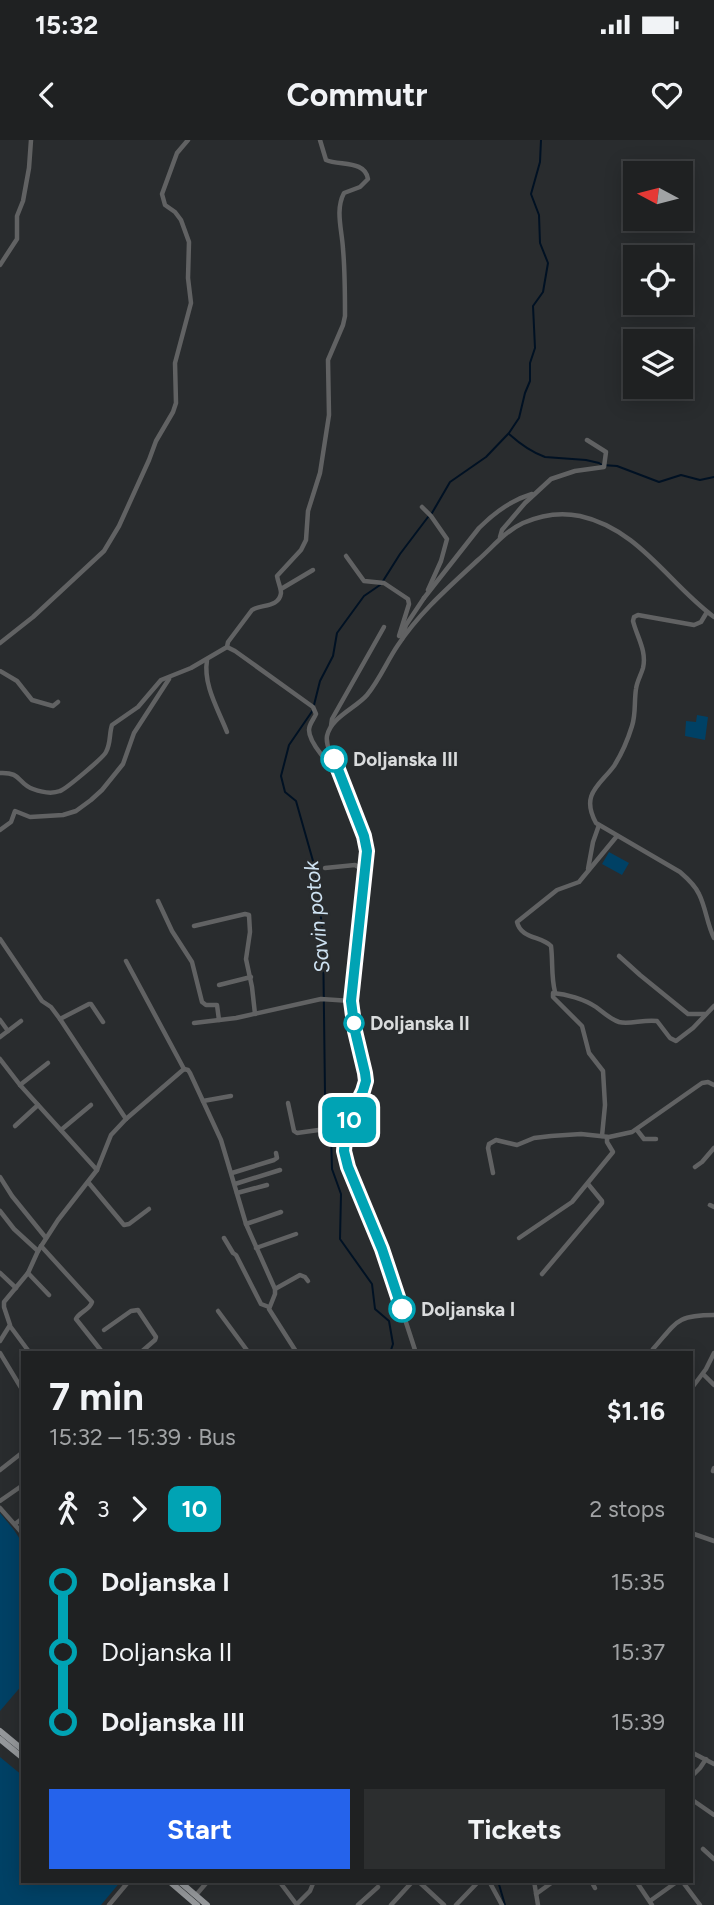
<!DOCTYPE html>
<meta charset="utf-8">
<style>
body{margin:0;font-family:Figtree,sans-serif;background:#2c2e2f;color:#f1f3f6;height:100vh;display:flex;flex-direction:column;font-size:26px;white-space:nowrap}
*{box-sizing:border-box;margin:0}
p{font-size:23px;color:#a1a3a5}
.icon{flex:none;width:38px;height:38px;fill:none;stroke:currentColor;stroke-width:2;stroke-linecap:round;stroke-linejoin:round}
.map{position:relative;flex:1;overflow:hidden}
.side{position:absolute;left:21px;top:1211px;width:672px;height:532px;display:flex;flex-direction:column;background:#1f2122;border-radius:0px;box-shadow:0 4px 18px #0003,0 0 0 2px #3c3e40}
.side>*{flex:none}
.badge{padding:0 14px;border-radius:10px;font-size:24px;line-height:46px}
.needle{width:46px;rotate:277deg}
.tools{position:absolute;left:623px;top:21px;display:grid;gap:14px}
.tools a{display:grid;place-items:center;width:70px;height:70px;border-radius:0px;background:#1f2122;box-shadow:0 4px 18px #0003,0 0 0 2px #3c3e40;font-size:35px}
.map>.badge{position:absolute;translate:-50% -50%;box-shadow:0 0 0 4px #fff}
.legs{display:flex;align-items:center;gap:10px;height:77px;padding:0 28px;font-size:23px}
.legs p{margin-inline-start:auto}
.headline{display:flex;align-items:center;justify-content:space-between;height:119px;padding:0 28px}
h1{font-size:38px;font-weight:700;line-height:52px}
.cta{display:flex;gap:14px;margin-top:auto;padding:14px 28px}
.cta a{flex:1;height:80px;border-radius:0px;background:#2563eb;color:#fff;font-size:28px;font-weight:700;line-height:80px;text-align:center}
.cta a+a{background:#2c2e2f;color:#f1f3f6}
ul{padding:0 28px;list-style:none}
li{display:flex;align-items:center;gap:24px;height:70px;font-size:26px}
li i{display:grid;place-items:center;width:10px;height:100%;margin:0 9px;background:currentColor}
li i::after{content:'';width:18px;height:18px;margin:-9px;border:5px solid;border-radius:50%;background:#1f2122}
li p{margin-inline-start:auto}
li:first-child i{background:linear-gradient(#0000 50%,currentColor 0)}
li:last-child i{background:linear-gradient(currentColor 50%,#0000 0)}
.status{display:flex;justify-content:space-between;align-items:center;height:49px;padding:0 35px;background:#1f2122;direction:ltr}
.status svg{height:19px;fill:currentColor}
header{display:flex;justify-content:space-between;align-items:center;height:91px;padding:0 28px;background:#1f2122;font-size:32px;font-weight:700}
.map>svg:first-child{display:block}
.green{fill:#004165}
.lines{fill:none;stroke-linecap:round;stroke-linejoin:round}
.stream{stroke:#001123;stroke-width:2}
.minor{stroke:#616263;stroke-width:4.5}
.major{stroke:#95989b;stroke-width:6}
.line-1-casing{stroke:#fff;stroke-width:16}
.line-1{stroke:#00a3b4;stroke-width:10}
.stop-1-dot{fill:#fff;stroke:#00a3b4;stroke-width:3.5}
.labels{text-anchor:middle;stroke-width:5;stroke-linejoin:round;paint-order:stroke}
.stop-label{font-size:19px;font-weight:bold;fill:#dadcdd;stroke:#292c2e;text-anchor:start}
.water-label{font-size:21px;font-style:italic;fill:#cfe3f3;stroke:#292c2e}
</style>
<div class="status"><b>15:32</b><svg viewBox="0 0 49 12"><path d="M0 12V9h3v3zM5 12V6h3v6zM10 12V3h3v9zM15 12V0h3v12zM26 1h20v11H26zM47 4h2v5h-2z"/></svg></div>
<header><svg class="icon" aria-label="back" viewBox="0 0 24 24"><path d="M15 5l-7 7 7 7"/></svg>Commutr<svg class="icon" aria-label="heart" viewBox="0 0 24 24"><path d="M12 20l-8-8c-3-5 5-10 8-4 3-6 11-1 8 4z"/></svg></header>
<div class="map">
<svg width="714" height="1765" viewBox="0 0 714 1765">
<rect width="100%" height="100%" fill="#292c2e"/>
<g class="green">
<path d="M 697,575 L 708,577 L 705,600 L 685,596 L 686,581 L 696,582 Z"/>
<path d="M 609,712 L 629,723 L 622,735 L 602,724 Z"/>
<path d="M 0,1373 L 14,1390 L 23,1404 L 23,1544 L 0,1571 Z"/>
<path d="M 0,1617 L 23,1636 L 23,1741 L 121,1741 L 101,1765 L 0,1765 Z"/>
</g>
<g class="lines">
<g class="stream">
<path d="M 509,294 C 519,303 531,312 545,317 L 586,320 L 599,323 L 602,325 L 617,326 L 659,342 L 681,335 L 700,340 L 714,337"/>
<path d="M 432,373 L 450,342 L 486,317 L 509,293 L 519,278 L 525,253 L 530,241 L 530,223 L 535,208 L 533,166 L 543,152 L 548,123 L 540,103 L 539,75 L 531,54 L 540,22 L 541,0"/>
<path d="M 383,441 L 400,414 L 428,377"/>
<path d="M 314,565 L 320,541 L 333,516 L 337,493 L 364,456 L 380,445"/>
<path d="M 313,570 L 289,605 L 281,636 L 285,652 L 296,661 L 315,728 L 323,795 L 325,953 L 331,993 L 332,1029 L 341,1054 L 340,1099 L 372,1144 L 375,1169 L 389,1181 L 393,1204 L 390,1213"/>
<path d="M 498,1741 L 505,1765"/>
</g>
<g class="minor">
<path d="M 0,125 L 17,99 L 17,76 L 23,61 L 29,28 L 31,0"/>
<path d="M 422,367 L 431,376 L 447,399 L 441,421 L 428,450"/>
<path d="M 500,397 L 502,390 L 525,363 L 551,339 L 575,331 L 604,327 L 606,312 L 587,300"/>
<path d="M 346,416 L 364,441 L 384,443 L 408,459 L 409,464 L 399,496"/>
<path d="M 281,449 L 313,430"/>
<path d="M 424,458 L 479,388 C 494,373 511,360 532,354"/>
<path d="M 707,472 L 701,482 L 694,485 L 638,475 L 634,477 L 633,481 C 637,497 647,511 643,528 C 641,535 637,541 636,549 C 634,562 636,574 632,586 C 628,599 621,615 614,626 C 600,645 580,654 596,683 L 680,732 C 687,738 695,745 699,754 C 706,768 707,784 714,798"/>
<path d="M 402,499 L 406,485 L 424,458"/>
<path d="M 0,503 L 33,477 L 104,411 L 119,386 L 149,320 L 156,301 L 173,272 L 176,263 L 175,223 L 191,163 L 188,138 L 189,102 L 181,80 L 175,72 L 165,65 L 162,54 L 177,13 L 188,0"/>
<path d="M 227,507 L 235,511 L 313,567 L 316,574 C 314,579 309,584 309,590 C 309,603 330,626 340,634"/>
<path d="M 207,520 C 203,545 218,569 227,592"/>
<path d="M 0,531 L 17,541 L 32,560 L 53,566 L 58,562"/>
<path d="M 331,586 L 332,579 L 384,487"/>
<path d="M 0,633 C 22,632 17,643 33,649 C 41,652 52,654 60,651 C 66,649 104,617 106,612 C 111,603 109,594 112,585 L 138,567 L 161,540 L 191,528 L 227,507 L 228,502 L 252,470 C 261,464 279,468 281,453 C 281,448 278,442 277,436 L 301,410 L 306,400 L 308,371 L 320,333 L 329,275 L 328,220 L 343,185 L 345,176 C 345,154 345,131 343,109 C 342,90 335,70 344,53 L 360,47 L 368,39 C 365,20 340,26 326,20 L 320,0"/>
<path d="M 0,690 L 11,682 L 15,671 L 30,677 L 63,675 L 76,671 L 91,660 L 102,650 L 123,624 L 134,593 L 169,539"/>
<path d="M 325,728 L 355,725 L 365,731"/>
<path d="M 588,729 L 593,702 L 599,685"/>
<path d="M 158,761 L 172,791 L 192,822 L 202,862 L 206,865 L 217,865 L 219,880"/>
<path d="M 194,786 L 245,774 L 249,775 L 250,792 L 246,819 L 252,847 L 255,874"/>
<path d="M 0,799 L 42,861 L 51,867 L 60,879 L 126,979"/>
<path d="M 619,816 L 640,835 L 688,874 L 705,874"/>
<path d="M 126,821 L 184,929"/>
<path d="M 219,845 L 251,837"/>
<path d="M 555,852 C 551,836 553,822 551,806 C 541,796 521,799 517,782 L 557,750 L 579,742 L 617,696"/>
<path d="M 60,879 L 89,864 L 91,864 L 103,882"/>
<path d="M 0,880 L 8,891"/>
<path d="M 194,883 L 236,878 L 321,859 L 351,861"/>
<path d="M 0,897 L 21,881"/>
<path d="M 0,919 L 20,945 L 97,1030"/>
<path d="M 184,929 L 188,930 L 190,933 L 221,1000 L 246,1084 L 275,1149 L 275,1154 L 269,1169 L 297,1213"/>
<path d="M 20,945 L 48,923"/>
<path d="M 203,961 L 231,956"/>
<path d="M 288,963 L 294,991 L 297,993 L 347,986"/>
<path d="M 15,986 L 38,965"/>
<path d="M 61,990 L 91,965"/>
<path d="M 637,990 L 644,999 L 656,999"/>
<path d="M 602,996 L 605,965 L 603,931 L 589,913 L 582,886 L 553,857 L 553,853 C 566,854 584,859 596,867 C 603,872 610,879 619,882 C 629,885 644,879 657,881 L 670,898 L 676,901 L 693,888 L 714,866"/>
<path d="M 695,1027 L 702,1022 L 714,1008"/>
<path d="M 232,1033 L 274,1020 L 277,1018 L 276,1013"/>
<path d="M 493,1033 L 488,1008 L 489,1004 L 496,1000 L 517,1005 L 534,998 L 551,996 L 581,994 L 609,997 L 632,992 L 702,943 L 708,942 L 714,945"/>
<path d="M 0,1037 L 12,1056 L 46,1098"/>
<path d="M 88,1042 L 124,1085 L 129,1084 L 149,1069"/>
<path d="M 235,1044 L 280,1030"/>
<path d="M 237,1053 L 267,1045"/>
<path d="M 710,1065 L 714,1067"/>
<path d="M 0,1071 L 14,1089 L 38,1111"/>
<path d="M 246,1084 L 281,1072"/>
<path d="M 224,1098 L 233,1113 L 236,1115 L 261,1164 L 269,1167"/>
<path d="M 519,1098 L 572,1062 L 613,1012 L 607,1002 L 607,997"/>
<path d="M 41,1106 L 92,1162 C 90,1170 79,1172 76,1179 L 103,1213"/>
<path d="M 256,1108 L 296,1094"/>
<path d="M 0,1133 L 16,1148"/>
<path d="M 28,1133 L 49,1155"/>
<path d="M 542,1134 L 602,1063 L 602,1061 L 588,1044"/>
<path d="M 275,1149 L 300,1135 L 305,1137 L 308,1141"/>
<path d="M 218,1171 L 249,1213"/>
<path d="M 10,1186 L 30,1213"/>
<path d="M 104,1190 L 131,1171 L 138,1170 L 156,1197 L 155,1200 L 140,1213"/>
<path d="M 0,1201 L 10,1185 L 4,1167 L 4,1162 L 28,1133 L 38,1111 L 58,1080 L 97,1030 L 111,995 L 126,979 L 184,929"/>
<path d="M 653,1209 C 677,1182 676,1175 714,1175"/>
<path d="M 0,1213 L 23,1251"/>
<path d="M 416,1213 L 382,1109 L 348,1027 L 344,1011 L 347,986 L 363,951 L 366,941 L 365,933 L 355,891 L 351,861 L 367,711 C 365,689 350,657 342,636 C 337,625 325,608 327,596 C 331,577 356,568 367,555 C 380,539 387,521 398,505 C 420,472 449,447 478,420 C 493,407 504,392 523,383 C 541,375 561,372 580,376 C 639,389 669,444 714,477"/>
<path d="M 703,1234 L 714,1245"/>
<path d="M 691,1249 L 706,1229 L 714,1213"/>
<path d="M 0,1330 L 23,1312"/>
<path d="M 713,1331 L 714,1328"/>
<path d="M 0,1361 L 23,1345"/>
<path d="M 0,1368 L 23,1394"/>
<path d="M 15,1384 L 23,1378"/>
<path d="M 691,1393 L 714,1401"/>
<path d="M 691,1612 L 714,1624"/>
<path d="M 691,1637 L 700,1628 L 706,1619"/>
<path d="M 691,1659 L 714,1675"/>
<path d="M 703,1709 L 714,1719"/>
<path d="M 279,1741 L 297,1765"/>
<path d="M 418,1741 L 444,1765"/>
<path d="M 489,1741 L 502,1765"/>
<path d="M 534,1741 L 538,1765"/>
<path d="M 591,1741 L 595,1748"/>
<path d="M 636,1741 L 652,1765"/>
<path d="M 682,1741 L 700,1765"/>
<path d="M 536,1754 L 554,1741"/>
<path d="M 196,1755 L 208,1741"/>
<path d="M 650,1761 L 678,1741"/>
<path d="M 297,1764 L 310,1751 L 314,1741"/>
<path d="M 109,1765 L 129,1741"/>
<path d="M 358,1765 L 378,1747"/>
<path d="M 391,1765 L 413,1741"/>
<path d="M 456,1765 L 479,1741"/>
</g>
<g class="major">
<path d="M 0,1591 L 23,1610"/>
<path d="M 0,1599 L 23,1618"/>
<path d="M 169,1741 L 197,1765"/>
<path d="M 179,1741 L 207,1765"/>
</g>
</g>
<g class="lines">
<defs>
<path id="line-1" d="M 334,619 L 364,696 L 367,711 L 351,861 L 355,891 L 365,933 L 366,941 L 363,951 L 346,986 L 344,1011 L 348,1027 L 382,1109 L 402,1169"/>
</defs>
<use href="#line-1" class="line-1-casing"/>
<use href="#line-1" class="line-1"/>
</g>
<g class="stop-1-dot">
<circle cx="334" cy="619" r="12"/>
<circle cx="354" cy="883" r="9"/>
<circle cx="402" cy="1169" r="12"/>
</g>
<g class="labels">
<g class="stop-label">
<text x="353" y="626">Doljanska III</text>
<text x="370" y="890">Doljanska II</text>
<text x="421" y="1176">Doljanska I</text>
</g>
<g class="water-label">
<text transform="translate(317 777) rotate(-96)" y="7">Savin potok</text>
</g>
</g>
</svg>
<div class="tools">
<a><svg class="needle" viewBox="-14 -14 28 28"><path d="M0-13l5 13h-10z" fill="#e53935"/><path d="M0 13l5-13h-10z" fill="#a1a3a5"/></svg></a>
<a><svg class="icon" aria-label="locate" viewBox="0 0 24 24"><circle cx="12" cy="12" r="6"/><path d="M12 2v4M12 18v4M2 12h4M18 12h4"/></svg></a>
<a><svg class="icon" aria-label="layers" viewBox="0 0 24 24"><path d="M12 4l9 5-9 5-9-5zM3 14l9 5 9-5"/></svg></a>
</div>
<b class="badge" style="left:349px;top:980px;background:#00a3b4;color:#fff">10</b>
<section class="side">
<div class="headline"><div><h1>7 min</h1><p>15:32 – 15:39 · Bus</p></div><b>$1.16</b></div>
<div class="legs"><svg class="icon" aria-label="walk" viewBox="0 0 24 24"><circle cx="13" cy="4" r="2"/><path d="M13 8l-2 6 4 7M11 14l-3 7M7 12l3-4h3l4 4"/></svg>3<svg class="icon" aria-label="forward" viewBox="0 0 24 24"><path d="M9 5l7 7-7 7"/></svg><b class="badge" style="background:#00a3b4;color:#fff">10</b><p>2 stops</p></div>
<ul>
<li><i style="color:#00a3b4"></i><b>Doljanska I</b><p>15:35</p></li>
<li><i style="color:#00a3b4"></i><span>Doljanska II</span><p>15:37</p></li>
<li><i style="color:#00a3b4"></i><b>Doljanska III</b><p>15:39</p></li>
</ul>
<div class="cta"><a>Start</a><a>Tickets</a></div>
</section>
</div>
